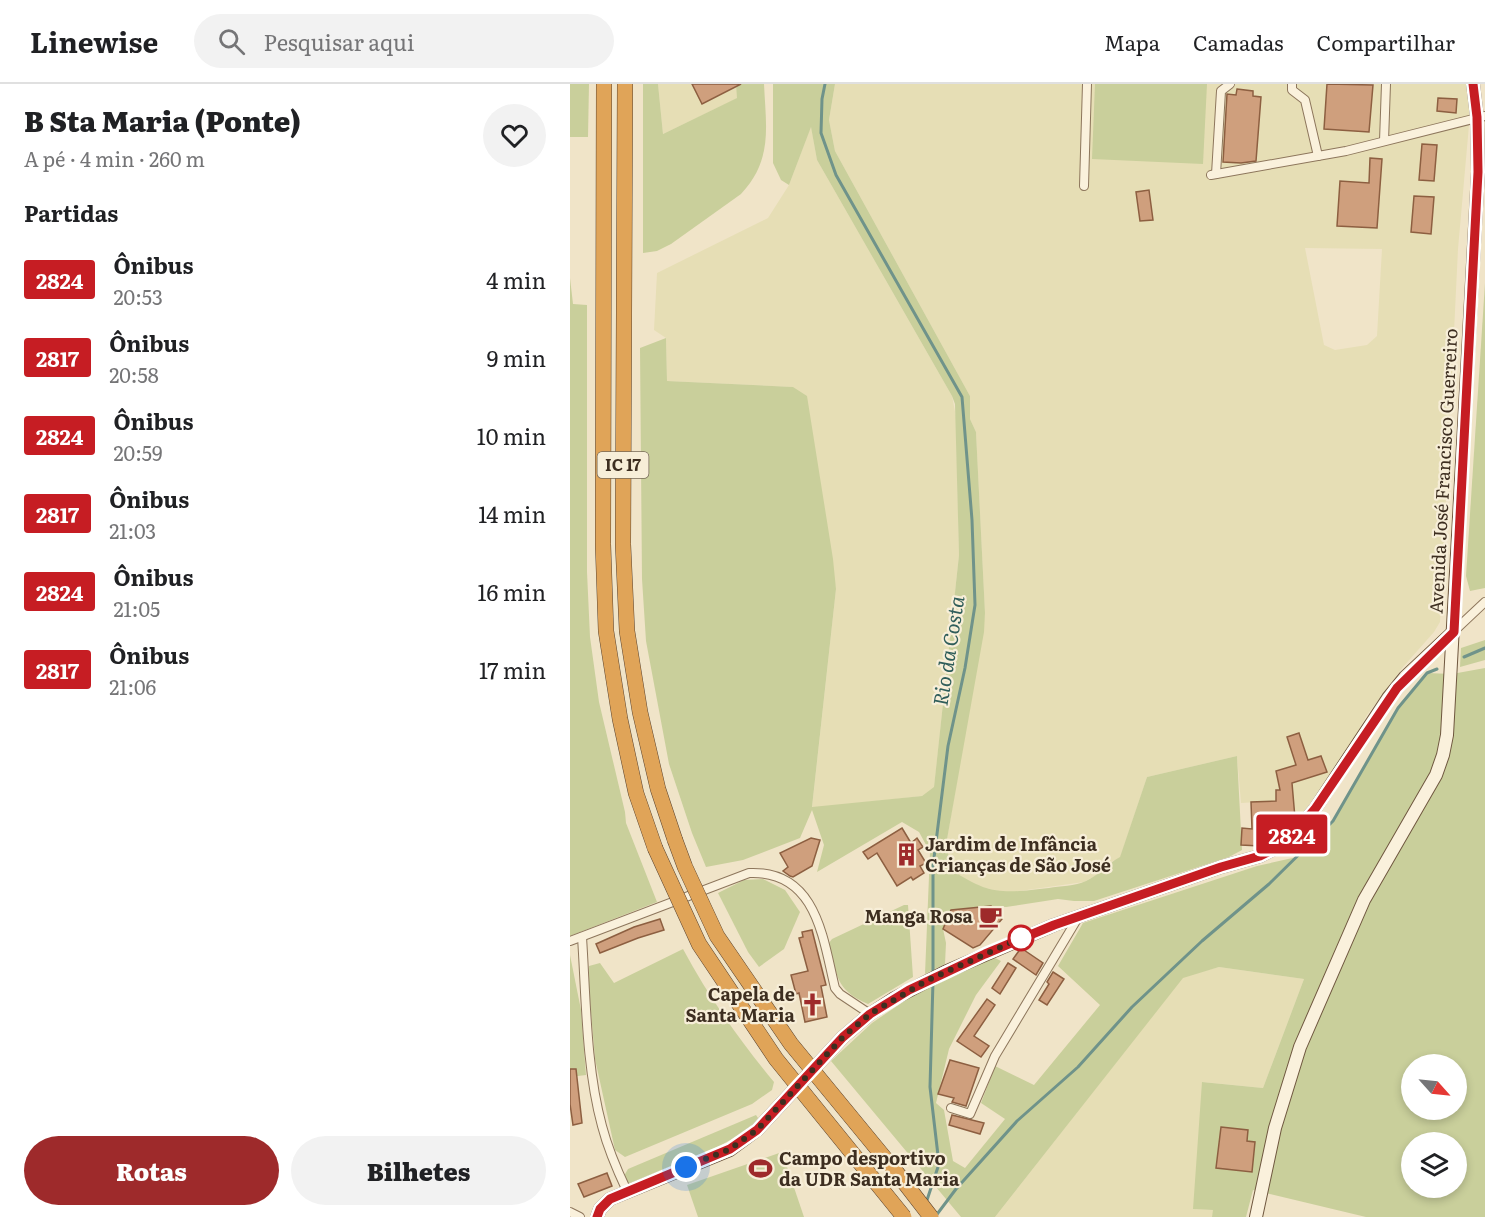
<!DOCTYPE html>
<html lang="pt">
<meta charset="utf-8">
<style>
body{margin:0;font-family:Literata,serif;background:#f2f2f2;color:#202124;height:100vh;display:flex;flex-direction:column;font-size:22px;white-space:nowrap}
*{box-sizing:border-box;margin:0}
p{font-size:20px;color:#757577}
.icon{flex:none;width:33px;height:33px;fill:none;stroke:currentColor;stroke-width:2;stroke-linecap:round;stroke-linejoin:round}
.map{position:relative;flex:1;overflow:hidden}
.drawer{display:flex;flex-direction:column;background:#fff;width:570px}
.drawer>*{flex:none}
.badge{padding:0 12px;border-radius:4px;font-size:21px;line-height:39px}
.needle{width:39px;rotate:117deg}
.fabs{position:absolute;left:831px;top:970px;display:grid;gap:12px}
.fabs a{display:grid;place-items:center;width:66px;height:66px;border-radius:50%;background:#fff;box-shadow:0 3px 9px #0003;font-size:30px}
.you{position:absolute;width:30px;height:30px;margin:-15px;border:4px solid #fff;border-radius:50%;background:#1a73e8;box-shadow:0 0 0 9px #1a73e833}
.map>.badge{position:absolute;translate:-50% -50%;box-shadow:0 0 0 3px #fff}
h2{padding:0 24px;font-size:22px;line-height:54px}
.round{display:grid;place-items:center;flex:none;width:63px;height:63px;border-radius:32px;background:#f2f2f2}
.head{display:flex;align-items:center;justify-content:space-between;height:102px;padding:0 24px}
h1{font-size:28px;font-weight:800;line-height:45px}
.action{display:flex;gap:12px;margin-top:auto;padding:12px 24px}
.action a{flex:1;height:69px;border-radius:36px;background:#9e2a2b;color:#fff;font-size:24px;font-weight:800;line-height:69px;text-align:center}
.action a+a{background:#f2f2f2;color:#202124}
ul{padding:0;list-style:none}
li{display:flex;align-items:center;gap:18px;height:78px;padding:0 24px}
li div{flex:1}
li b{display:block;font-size:22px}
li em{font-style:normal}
li .badge{min-width:66px;font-weight:700;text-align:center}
header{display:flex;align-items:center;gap:36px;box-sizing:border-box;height:84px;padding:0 30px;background:#fff;border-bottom:2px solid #e0e0e0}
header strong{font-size:28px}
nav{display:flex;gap:33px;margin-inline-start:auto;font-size:21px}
.search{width:420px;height:54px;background:#f2f2f2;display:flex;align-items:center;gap:15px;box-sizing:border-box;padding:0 21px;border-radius:33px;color:#757577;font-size:22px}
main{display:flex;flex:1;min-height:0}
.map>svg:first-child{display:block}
.farmland{fill:#e6deb5;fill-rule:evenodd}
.green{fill:#c9cf9b;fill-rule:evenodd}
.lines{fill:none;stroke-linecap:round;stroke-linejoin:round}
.stream{stroke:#6f938a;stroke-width:3}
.building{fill:#cf9f7d;stroke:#8d5f41;stroke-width:1.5}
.street-casing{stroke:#8d765c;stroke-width:10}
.secondary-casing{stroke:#6f573f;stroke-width:14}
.highway-casing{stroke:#5b4430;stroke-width:16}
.street{stroke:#faf1dc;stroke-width:8}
.secondary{stroke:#faf1dc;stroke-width:12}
.highway{stroke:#e0a458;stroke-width:15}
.highway-bridge-casing{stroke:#5b4430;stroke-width:16;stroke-linecap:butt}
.highway-bridge{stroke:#e0a458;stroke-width:15}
.line-casing{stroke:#fff;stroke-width:14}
.line{stroke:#c61d23;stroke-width:9}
.walk{stroke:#3d2e20;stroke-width:6;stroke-dasharray:0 10.8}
.stop-dot{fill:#fff;stroke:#c61d23;stroke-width:3}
.labels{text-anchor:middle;stroke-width:4.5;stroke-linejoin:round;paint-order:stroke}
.shield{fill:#f7eed8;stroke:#756857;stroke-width:1.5}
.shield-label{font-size:16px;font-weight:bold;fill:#3d2e20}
.street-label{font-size:18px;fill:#3d2e20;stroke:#f7eed8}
.poi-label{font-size:18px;font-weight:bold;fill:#3d2e20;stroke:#f7eed8;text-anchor:start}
.water-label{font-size:20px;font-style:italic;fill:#2f5d5a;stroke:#f7eed8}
</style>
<header>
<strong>Linewise</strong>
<div class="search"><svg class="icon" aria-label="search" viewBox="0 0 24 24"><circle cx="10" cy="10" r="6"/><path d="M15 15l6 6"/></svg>Pesquisar aqui</div>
<nav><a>Mapa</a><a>Camadas</a><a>Compartilhar</a></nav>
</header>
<main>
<section class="drawer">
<div class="head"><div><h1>B Sta Maria (Ponte)</h1><p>A pé · 4 min · 260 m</p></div><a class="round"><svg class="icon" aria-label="heart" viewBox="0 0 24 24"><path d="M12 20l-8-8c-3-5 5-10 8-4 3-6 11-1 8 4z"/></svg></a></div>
<h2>Partidas</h2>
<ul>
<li><span class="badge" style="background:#c61d23;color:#fff">2824</span><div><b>Ônibus</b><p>20:53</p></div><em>4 min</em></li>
<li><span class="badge" style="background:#c61d23;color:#fff">2817</span><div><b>Ônibus</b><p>20:58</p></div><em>9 min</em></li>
<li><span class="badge" style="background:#c61d23;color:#fff">2824</span><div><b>Ônibus</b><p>20:59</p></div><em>10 min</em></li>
<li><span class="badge" style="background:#c61d23;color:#fff">2817</span><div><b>Ônibus</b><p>21:03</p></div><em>14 min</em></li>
<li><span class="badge" style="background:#c61d23;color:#fff">2824</span><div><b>Ônibus</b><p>21:05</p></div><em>16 min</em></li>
<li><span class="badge" style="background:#c61d23;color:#fff">2817</span><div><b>Ônibus</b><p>21:06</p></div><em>17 min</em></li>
</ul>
<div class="action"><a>Rotas</a><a>Bilhetes</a></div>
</section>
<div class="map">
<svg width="915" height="1133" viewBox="0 0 915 1133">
<rect width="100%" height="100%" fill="#f0e4c8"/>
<g class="farmland">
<path d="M 88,0 L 166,0 L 168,14 L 93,50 Z"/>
<path d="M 265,0 L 896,0 L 899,16 L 899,41 L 888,165 L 870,538 L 864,548 L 833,583 L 797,631 L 772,676 L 742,720 L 728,736 L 725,734 L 724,715 L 715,715 L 714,705 L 706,706 L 706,717 L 671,719 L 667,672 L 577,693 L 550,774 L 541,778 L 534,787 L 514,798 L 436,809 L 404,801 L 382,786 L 376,761 L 415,530 L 406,348 L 400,335 L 400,312 L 265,67 L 259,36 ZM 735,164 L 812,165 L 807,252 L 797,261 L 765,266 L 754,261 Z"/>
<path d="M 241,42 L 247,76 L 382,312 L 386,333 L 389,471 L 364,704 L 352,712 L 242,724 L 266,505 L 223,303 L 97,297 L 96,254 L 84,246 L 87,189 L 198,134 L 219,101 Z"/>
<path d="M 649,883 L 734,895 L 693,1004 L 633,998 L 624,1125 L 644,1126 L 642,1133 L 425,1133 L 613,893 Z"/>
</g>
<g class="green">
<path d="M 0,0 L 19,0 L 18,53 L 0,53 Z"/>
<path d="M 73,0 L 88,0 L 93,50 L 167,14 L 166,0 L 194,0 C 196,43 203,76 171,110 L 101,160 L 87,167 L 73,169 Z"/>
<path d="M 203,0 L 265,0 L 259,36 L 265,67 L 400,312 L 400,335 L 406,348 L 415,529 L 414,548 L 376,761 L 382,786 C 420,812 435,809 479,804 C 490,802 505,802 516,797 C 529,791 537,780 550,773 L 577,693 L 667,672 L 672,766 L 659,773 L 524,817 L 504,817 L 488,815 L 436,823 L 421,822 L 381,826 L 373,845 L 376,859 L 375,880 L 355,890 L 360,768 L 349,748 L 332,738 L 247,788 L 254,761 L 242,726 L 230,754 L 173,776 L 136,783 L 122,749 L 99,680 L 76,557 L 72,495 L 70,264 L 96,254 L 97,297 L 223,303 L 237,312 L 263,475 L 266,505 L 242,723 L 352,712 L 364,703 L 389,471 L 385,320 L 382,312 L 247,76 L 241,43 L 219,101 L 211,96 L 203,79 Z"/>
<path d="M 525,0 L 637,0 L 633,80 L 522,75 Z"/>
<path d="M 0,194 L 3,220 L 17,221 L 17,488 L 20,553 L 29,618 L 55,728 L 56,739 L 87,818 L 0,852 Z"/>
<path d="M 915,199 L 915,504 L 900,507 L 896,492 Z"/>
<path d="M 915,556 L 915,576 L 890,583 L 891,564 Z"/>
<path d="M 915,584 L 915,1133 L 796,1133 L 683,1106 L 676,1133 L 642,1133 L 643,1126 L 623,1125 L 632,998 L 693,1004 L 734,895 L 649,883 L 613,894 L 425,1133 L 391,1133 L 261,977 L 302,939 L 349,907 L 423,873 L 431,877 L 406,911 L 379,965 L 366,1019 L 374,1026 L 383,1077 L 395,1084 L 435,1035 L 411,1019 L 425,982 L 464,1001 L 530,921 L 488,882 L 513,839 L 687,782 L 727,773 L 763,737 L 828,624 L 857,589 L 882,590 ZM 842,981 L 886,981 L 886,1026 L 842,1026 ZM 842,1059 L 886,1059 L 886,1104 L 842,1104 Z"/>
<path d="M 193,795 L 215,806 L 230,828 L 214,865 L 189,883 L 178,868 L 148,809 L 174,796 Z"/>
<path d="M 334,821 L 338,821 L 343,893 L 298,920 C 264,905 268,892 259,859 L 262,855 Z"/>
<path d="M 113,865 C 138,912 170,957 204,998 L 202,1006 L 182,1020 L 55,1073 L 45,1066 L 25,975 L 18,893 L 19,882 L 30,879 L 44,899 Z"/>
<path d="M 0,871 L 11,926 L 16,991 L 0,993 Z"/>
<path d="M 186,1031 L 188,1034 C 168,1061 94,1085 61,1099 L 57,1099 L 54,1092 L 58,1085 Z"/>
<path d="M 212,1068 L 234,1133 L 128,1133 L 117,1101 Z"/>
</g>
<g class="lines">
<g class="stream">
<path d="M 255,0 L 252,15 L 251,49 L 266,91 L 392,313 L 402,436 L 405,521 L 395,584 L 378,662 L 363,782 L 363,891"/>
<path d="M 894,573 L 915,564"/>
<path d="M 356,1119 L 369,1080 L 360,1003 L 363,897"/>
<path d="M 365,1133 L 386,1105 L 447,1037 L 508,983 L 562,923 L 632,857 L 699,800 L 763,737 L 828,624 L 857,589 L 867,585"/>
</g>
</g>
<g class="building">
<path d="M 122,0 L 171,0 L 132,20 Z"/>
<path d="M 757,0 L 803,1 L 799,48 L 754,45 Z"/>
<path d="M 667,5 L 683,7 L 683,12 L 691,13 L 686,77 L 671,79 L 653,78 L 657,10 L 666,11 Z"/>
<path d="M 868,14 L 887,15 L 886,29 L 867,27 Z"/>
<path d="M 852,60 L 867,61 L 864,97 L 849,96 Z"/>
<path d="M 800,74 L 812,75 L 807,144 L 767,142 L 770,97 L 799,99 Z"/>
<path d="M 579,106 L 583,136 L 570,137 L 566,108 Z"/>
<path d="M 844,112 L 864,113 L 861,150 L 841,148 Z"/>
<path d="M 729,649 L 738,676 L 751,672 L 757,688 L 722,699 L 725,734 L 690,737 L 690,762 L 671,761 L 672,744 L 682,745 L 681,718 L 706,717 L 706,706 L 710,706 L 706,687 L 726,681 L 717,653 Z"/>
<path d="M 332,744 L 341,759 L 347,754 L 353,763 L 348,766 L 356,779 L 350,782 L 354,789 L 343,796 L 341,793 L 327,802 L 307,769 L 298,775 L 293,768 Z"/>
<path d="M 241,754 L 250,756 L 242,782 L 223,793 L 220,792 L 213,787 L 218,783 L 210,769 Z"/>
<path d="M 421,822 L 432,835 L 410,861 L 403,864 L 373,845 L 381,826 Z"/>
<path d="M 90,835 L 94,846 L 68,854 L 30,869 L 26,860 L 64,843 Z"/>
<path d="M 242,846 L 256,901 L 251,902 L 257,933 L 235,938 L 229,909 L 226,910 L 221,891 L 238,887 L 229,854 L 233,853 L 232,848 Z"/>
<path d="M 451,864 L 473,879 L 466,891 L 443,875 Z"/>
<path d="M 438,879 L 446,884 L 430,910 L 422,904 Z"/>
<path d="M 483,888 L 494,895 L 477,921 L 469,916 L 479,900 L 477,898 Z"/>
<path d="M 417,915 L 425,921 L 404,952 L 419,962 L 411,973 L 387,957 Z"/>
<path d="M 380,976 L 409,984 L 396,1022 L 382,1018 L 384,1014 L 368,1010 Z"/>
<path d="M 0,985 L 6,985 L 12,1039 L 3,1041 L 0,1020 Z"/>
<path d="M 382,1031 L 414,1039 L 410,1050 L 379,1041 Z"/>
<path d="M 651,1043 L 678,1046 L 677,1057 L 685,1058 L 682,1088 L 646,1084 Z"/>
<path d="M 37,1089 L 42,1102 L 14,1113 L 8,1100 Z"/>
</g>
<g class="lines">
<defs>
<g id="street">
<path d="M 722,0 L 722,6 L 735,16 L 748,72"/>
<path d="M 814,57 L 816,0"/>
<path d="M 646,90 L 651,7 L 660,0"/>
<path d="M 641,91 L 776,67 L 915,32"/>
<path d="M 514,102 L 517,0"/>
<path d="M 883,548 L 915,518"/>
<path d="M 12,853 C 16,913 16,984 32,1042 C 38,1065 47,1086 57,1107"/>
<path d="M 0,857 L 179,789 C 247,786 253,855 265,904 L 270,910 L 300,930"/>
<path d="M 381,1024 L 400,1030 L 425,972 L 509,832"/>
<path d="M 0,1128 L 10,1133"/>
</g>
<g id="secondary">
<path d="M 27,1133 L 30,1125 L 40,1115 L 160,1066 L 187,1046 L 273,953 L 300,930 L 323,915 L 375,888 L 484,841 L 651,783 L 690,772 L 704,765 L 726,747 L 745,725 L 818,614 L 835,593 L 883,548"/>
<path d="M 686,1133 L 705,1044 L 730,963 L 794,816 L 866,691 L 873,671 L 877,651 L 908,88 L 907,33 L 903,0"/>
</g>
<g id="highway">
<path d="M 34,0 L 33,460 L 36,547 L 50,635 L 66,709 L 85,764"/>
<path d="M 55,0 L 53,460 L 57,547 L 70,628 L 88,705 L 105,756"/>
</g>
</defs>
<use href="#street" class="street-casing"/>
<use href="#secondary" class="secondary-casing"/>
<use href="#highway" class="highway-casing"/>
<use href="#street" class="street"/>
<use href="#secondary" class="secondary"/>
<use href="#highway" class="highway"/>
<defs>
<g id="highway-bridge">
<path d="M 105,756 L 115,783 L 147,852 L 221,960 L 327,1089 L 361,1133"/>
<path d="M 85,764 L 129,860 L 206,975 L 334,1133"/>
</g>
</defs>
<use href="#highway-bridge" class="highway-bridge-casing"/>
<use href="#highway-bridge" class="highway-bridge"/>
</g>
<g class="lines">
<defs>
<path id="line" d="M 27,1133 L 30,1125 L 40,1115 L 160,1065 L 187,1046 L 273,953 L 300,930 L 339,906 L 415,870 L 484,841 L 651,783 L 690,772 L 704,765 L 726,747 L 745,725 L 827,604 L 884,548 L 908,88 L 907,33 L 903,0"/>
</defs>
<use href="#line" class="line-casing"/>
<use href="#line" class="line"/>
<path class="walk" d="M 116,1083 L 160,1065 L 187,1046 L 273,953 L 300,930 L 356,897 L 451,854"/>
</g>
<defs>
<symbol id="building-bare" viewBox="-9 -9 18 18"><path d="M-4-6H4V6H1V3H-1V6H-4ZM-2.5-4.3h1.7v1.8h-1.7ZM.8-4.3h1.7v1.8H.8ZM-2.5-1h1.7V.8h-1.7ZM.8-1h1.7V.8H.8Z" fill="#9e2a2b" stroke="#f7eed8" stroke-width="2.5" paint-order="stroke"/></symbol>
<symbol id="cafe-bare" viewBox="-9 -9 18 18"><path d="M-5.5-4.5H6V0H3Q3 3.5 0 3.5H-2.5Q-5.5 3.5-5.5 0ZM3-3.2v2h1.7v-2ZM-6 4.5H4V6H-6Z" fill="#9e2a2b" stroke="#f7eed8" stroke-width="2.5" paint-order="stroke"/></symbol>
<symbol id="church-bare" viewBox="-9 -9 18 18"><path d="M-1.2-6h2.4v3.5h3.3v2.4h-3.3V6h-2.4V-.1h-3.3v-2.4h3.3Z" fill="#9e2a2b" stroke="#f7eed8" stroke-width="2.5" paint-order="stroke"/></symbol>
<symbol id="stadium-bare" viewBox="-9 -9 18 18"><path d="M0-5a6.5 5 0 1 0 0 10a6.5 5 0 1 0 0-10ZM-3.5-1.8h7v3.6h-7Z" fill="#9e2a2b" stroke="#f7eed8" stroke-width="2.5" paint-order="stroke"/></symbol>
</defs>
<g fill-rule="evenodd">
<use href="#building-bare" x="320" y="754" width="33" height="33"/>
<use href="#cafe-bare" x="404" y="816" width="33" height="33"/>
<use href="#church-bare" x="226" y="904" width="33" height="33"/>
<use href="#stadium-bare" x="174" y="1068" width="33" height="33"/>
</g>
<circle class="stop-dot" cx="451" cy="854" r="12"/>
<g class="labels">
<rect class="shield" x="27.5" y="368" width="51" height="26" rx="4.5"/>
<g class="shield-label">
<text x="53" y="387">IC 17</text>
</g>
<g class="street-label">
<text transform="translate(874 387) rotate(-87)" y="6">Avenida José Francisco Guerreiro</text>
</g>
<g class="poi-label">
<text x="355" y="767">Jardim de Infância<tspan x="355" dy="21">Crianças de São José</tspan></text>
<text x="403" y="839" text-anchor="end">Manga Rosa</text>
<text x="225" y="917" text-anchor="end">Capela de<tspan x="225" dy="21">Santa Maria</tspan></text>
<text x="209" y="1081">Campo desportivo<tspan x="209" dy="21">da UDR Santa Maria</tspan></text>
</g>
<g class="water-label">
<text transform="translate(379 567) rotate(-81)" y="7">Rio da Costa</text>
</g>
</g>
</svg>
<div class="fabs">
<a><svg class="needle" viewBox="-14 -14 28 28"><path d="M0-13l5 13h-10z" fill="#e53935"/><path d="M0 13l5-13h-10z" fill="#757577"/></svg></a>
<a><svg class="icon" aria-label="layers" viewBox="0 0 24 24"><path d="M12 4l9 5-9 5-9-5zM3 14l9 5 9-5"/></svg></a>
</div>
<div class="you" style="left:116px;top:1083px"></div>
<b class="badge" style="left:722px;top:750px;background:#c61d23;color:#fff">2824</b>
</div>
</main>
